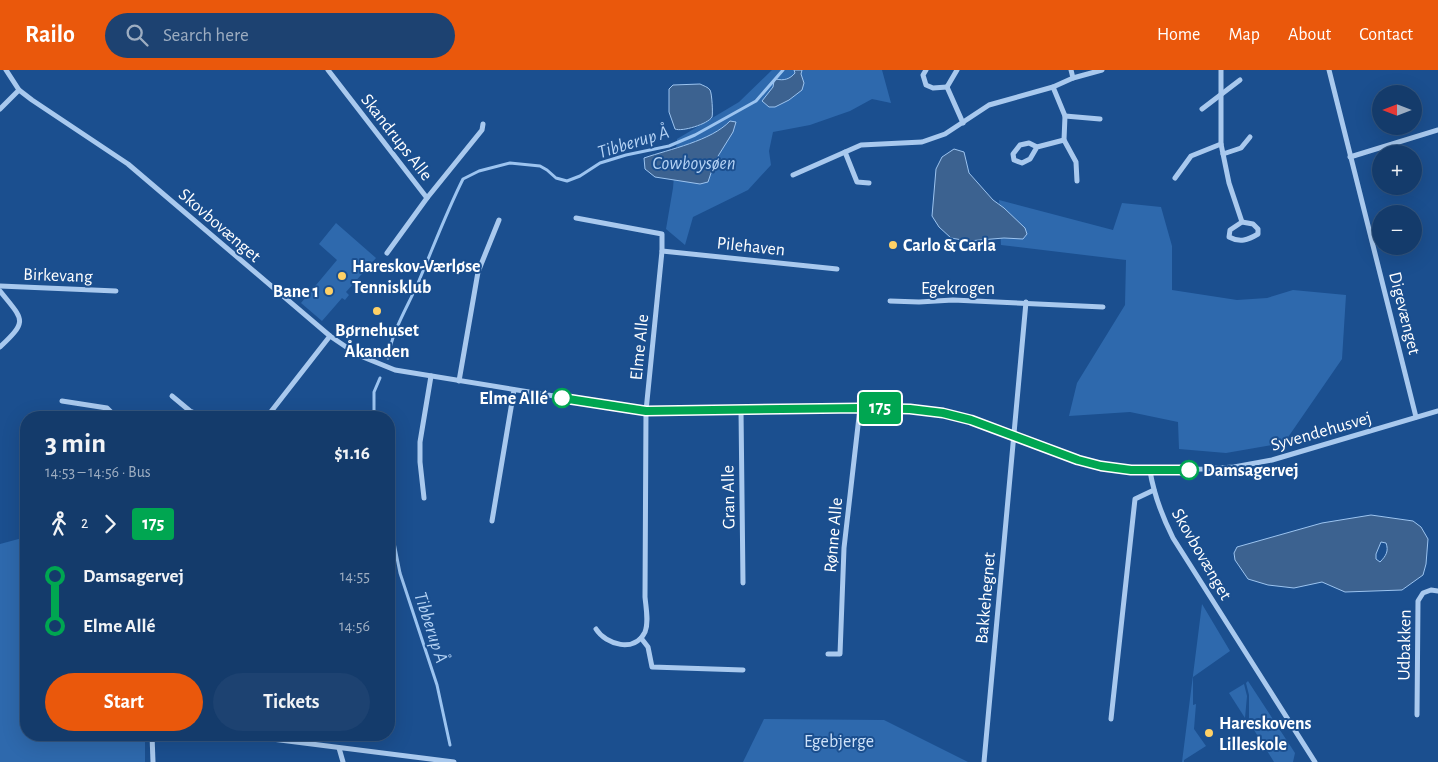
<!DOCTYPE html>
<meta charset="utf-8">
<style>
body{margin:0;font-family:"Alegreya Sans",sans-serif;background:#1d4271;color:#f1f3f6;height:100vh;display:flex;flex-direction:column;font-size:19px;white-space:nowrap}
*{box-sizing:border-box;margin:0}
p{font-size:16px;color:#9dadc1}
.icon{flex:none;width:28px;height:28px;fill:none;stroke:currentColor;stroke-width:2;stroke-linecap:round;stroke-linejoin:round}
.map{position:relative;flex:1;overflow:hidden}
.sheet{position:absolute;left:20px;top:341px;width:375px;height:330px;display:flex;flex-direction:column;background:#143b6b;border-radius:20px;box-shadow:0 5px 20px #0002,0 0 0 1px #33557e}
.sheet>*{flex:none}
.badge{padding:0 10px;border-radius:4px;font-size:18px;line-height:32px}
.needle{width:32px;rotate:270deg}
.buttons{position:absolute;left:1372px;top:15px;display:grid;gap:10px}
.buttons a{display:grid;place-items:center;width:50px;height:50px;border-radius:50%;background:#143b6b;box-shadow:0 5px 20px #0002,0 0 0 1px #33557e;font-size:25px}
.map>.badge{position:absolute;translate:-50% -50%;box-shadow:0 0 0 2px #fff}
.legs{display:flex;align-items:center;gap:8px;height:55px;padding:0 25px;font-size:16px}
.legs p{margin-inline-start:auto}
.overview{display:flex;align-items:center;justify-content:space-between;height:85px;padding:0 25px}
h1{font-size:28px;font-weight:600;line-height:38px}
.button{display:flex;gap:10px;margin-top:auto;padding:10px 25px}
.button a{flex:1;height:58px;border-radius:30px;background:#ea580c;color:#fff;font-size:20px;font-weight:600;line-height:58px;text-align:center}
.button a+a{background:#1d4271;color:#f1f3f6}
ul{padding:0 25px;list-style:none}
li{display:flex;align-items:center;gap:18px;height:50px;font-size:19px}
li i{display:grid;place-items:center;width:8px;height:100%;margin:0 6px;background:currentColor}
li i::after{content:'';width:12px;height:12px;margin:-6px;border:4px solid;border-radius:50%;background:#143b6b}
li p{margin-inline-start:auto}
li:first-child i{background:linear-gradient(#0000 50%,currentColor 0)}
li:last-child i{background:linear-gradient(currentColor 50%,#0000 0)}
header{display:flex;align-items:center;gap:30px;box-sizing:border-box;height:70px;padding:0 25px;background:#ea580c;color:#fff}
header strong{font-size:24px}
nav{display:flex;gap:28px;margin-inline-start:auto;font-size:18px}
.search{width:350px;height:45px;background:#1d4271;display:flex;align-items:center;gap:12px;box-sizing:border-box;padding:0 18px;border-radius:28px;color:#9dadc1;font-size:19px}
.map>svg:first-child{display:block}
.green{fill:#2e69ad}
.water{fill:#3c6290;stroke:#9cc4f0;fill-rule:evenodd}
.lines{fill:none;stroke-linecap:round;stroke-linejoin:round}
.stream{stroke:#9cc4f0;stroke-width:3}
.street{stroke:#a9c9ee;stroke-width:5}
.line-1-casing{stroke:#fff;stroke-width:11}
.line-1{stroke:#00a651;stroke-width:8}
.poi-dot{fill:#ffd166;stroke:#1b4f8f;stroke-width:2}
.stop-1-dot{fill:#fff;stroke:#00a651;stroke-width:2.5}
.labels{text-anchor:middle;stroke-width:4;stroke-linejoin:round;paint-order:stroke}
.street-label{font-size:18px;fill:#fff;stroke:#1b4f8f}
.poi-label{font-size:18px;font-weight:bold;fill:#fff;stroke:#1b4f8f;text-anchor:start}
.stop-label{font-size:18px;font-weight:bold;fill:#fff;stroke:#1b4f8f;text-anchor:end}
.park-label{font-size:18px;fill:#cfe3fa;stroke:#1b4f8f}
.water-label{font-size:19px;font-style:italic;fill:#b5d3f5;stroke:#1b4f8f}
</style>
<header>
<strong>Railo</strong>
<div class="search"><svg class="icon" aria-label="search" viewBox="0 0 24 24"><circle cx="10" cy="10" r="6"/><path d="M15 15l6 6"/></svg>Search here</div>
<nav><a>Home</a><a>Map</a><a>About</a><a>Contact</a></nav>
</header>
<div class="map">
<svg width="1438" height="692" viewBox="0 0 1438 692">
<rect width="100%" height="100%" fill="#1b4f8f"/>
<g class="green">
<path d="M 772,0 L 882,0 L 891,33 L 872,29 L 850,41 L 810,55 L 773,62 L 769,81 L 771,95 L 748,120 L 693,147 L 685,175 L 666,159 L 673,118 L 677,69 L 739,32 Z"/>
<path d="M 999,130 L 1113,160 L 1122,133 L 1161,137 L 1172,176 L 1172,220 L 1237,230 L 1267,228 L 1293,220 L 1346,225 L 1342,289 L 1284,373 L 1226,383 L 1179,379 L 1178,352 L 1130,342 L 1069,346 L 1077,313 L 1125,235 L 1126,190 L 1001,175 Z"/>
<path d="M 336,153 L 376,188 L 346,222 L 349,225 L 345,230 L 342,228 L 322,251 L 301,233 L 337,190 L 319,174 Z"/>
<path d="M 26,467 L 26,665 L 145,665 L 145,692 L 0,692 L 0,474 Z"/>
<path d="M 1202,534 L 1230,581 L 1193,607 L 1193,635 L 1196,634 L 1194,659 L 1206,676 L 1184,690 L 1184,692 L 1182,692 Z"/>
<path d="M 1248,611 L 1295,683 L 1293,692 L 1274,692 L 1249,652 L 1249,625 L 1246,613 Z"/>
<path d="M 1244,614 L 1247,626 L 1245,648 L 1229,623 Z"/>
<path d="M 764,649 L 884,650 L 968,692 L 743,692 Z"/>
</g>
<g class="water">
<path d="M 794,0 L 802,0 L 801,4 L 804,13 L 802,20 L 789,30 L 775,37 L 769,37 L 762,31 L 773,17 L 774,11 L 776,9 C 784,11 790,9 795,3 Z"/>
<path d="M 700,14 C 704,16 708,17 710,20 C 712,23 713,44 712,47 C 708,54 682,62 675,59 L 669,42 L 669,19 L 673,15 Z"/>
<path d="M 730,51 L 736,52 L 733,62 L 715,91 L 708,112 L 700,114 L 655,107 L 645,99 L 644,88 C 670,79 711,71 730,51 Z"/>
<path d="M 954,79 L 964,82 L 969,103 L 993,130 L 1004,138 L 1025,158 L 1027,164 L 1023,169 L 1004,168 L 968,171 L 951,168 L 939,157 L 932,146 L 936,99 L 942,87 Z"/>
<path d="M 1371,445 L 1413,451 L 1421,457 L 1428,469 L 1426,494 L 1423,505 L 1402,520 L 1345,522 L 1322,512 L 1294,518 L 1268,515 L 1248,509 L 1235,490 L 1234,483 L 1237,477 L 1322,453 ZM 1381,472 L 1386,473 C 1389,481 1386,486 1380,492 L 1376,489 L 1376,484 Z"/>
</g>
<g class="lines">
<g class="stream">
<path d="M 388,288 C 392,261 407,238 418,213 C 433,178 446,143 463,109 L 479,101 L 510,93 L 540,96 L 547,100 L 556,108 L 567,111 L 580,106 L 600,93 L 626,85 L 669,76 L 695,65 L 756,31 L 783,0"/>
<path d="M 374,348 L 374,322 L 380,308"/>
<path d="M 389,447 L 400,503 L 437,615 L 450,675"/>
</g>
<g class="street">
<path d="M 6,0 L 19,20 L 32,30 L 128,94 L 330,266 L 358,285 L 395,300 L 646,341 L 860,338 L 910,339 L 943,343 L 971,350 L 1078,390 L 1131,400 L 1203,399 L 1234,397 L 1272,390 L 1438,341"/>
<path d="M 328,0 L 427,128"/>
<path d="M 926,0 L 923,5 L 926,15 L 933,18 L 947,17"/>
<path d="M 1071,0 L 1073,8"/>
<path d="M 1221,0 L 1221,74 L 1229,113 L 1242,152"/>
<path d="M 1329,0 L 1416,347"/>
<path d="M 947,17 L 963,53"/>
<path d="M 947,17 L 957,0"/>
<path d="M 1053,17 L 1065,46 L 1064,70 L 1076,92 L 1077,111"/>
<path d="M 0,39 L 19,20"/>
<path d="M 1202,39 L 1240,10"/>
<path d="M 1065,46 L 1100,49"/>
<path d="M 1037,77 L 1030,89 L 1022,93 L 1014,90 L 1013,84 L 1020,75 L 1029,73 L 1037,77 L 1064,70"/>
<path d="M 845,82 L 857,112 L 869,113"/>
<path d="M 1223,84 L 1241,78 L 1250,67"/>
<path d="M 1350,87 L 1438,60"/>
<path d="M 793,105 L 861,75 L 922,72 L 945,64 L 989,35 L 1053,17 L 1073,8 L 1102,0"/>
<path d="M 1175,108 L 1191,86 L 1221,74"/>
<path d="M 576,148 L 662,164 L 662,181 L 646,341 L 645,527 C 646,538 649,552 645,562 C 635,583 606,575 596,559"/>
<path d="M 1242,152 L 1253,154 L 1258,159 L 1258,164 C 1248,170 1240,173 1229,167 L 1230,160 Z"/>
<path d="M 662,181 L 837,199"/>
<path d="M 387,183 L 427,128 L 482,60 L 483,54"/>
<path d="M 0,216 L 116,221"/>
<path d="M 0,221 C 23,250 29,250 0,277"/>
<path d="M 890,231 L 919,232 L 953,230 L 1103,237"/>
<path d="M 459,311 L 478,202 L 499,150"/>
<path d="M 172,326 L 190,341 L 206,348"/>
<path d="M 62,331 L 107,338 L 117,348"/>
<path d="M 741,340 L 743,513"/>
<path d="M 266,348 L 330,266"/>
<path d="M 1150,401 C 1154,425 1162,446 1173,468 L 1315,692"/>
<path d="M 424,428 L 420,392 L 420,372 L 431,306"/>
<path d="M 492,451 L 514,320"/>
<path d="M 641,568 L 648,577 L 652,597 L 743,600"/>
<path d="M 828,584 L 840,584 L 844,478 L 860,338"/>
<path d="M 1417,645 L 1418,531 L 1423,523 L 1431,520 L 1438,521"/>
<path d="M 1111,649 L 1135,429 L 1154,420"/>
<path d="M 152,665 L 153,692"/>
<path d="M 240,665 L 454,692"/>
<path d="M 339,678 L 343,692"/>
<path d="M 984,692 L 1026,232"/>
</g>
</g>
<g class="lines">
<defs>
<path id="line-1" d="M 562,328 L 646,341 L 860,338 L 910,339 L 943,343 L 971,350 L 1078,390 L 1101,396 L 1131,400 L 1189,400"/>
</defs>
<use href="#line-1" class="line-1-casing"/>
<use href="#line-1" class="line-1"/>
</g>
<g class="poi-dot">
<circle cx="893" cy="175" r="5"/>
<circle cx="342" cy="206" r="5"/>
<circle cx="329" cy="221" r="5"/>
<circle cx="377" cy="241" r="5"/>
<circle cx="1209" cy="663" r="5"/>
</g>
<g class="stop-1-dot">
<circle cx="562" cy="328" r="9"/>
<circle cx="1189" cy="400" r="9"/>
</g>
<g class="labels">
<g class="street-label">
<text transform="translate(397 67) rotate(52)" y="6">Skandrups Alle</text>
<text transform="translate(220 155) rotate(41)" y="6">Skovbovænget</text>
<text transform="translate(751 176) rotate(6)" y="6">Pilehaven</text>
<text transform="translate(58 205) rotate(2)" y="6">Birkevang</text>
<text x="958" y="224">Egekrogen</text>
<text transform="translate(1405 243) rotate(76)" y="6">Digevænget</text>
<text transform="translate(639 277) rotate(-84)" y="6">Elme Alle</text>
<text transform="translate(1321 361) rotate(-16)" y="6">Syvendehusvej</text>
<text transform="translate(728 427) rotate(-91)" y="6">Gran Alle</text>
<text transform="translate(833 465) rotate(-85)" y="6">Rønne Alle</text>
<text transform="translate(1202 484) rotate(60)" y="6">Skovbovænget</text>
<text transform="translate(985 528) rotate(-85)" y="6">Bakkehegnet</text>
<text transform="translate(1404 575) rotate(-89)" y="6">Udbakken</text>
</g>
<g class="poi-label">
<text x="903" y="181">Carlo &amp; Carla</text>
<text x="352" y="202">Hareskov-Værløse<tspan x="352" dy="21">Tennisklub</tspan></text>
<text x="319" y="227" text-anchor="end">Bane 1</text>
<text x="377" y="266" text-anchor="middle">Børnehuset<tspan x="377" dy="21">Åkanden</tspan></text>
<text x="1219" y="659">Hareskovens<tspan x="1219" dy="21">Lilleskole</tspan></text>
</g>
<g class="stop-label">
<text x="548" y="334">Elme Allé</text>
<text x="1203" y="406" text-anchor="start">Damsagervej</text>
</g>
<g class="park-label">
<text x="839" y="677">Egebjerge</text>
</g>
<g class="water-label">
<text transform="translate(633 71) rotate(-17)" y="7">Tibberup Å</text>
<text x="694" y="99">Cowboysøen</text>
<text transform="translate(432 557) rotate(72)" y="7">Tibberup Å</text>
</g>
</g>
</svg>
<div class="buttons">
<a><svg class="needle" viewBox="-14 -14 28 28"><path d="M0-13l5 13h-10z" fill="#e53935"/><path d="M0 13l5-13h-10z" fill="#9dadc1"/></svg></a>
<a>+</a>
<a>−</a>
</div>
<b class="badge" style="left:880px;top:338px;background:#00a651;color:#fff">175</b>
<section class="sheet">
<div class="overview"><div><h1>3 min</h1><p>14:53 – 14:56 · Bus</p></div><b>$1.16</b></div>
<div class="legs"><svg class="icon" aria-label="walk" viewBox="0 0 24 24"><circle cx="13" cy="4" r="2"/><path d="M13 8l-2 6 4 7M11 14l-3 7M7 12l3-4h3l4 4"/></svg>2<svg class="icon" aria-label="forward" viewBox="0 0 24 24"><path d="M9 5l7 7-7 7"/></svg><b class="badge" style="background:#00a651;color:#fff">175</b></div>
<ul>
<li><i style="color:#00a651"></i><b>Damsagervej</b><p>14:55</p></li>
<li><i style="color:#00a651"></i><b>Elme Allé</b><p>14:56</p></li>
</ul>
<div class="button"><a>Start</a><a>Tickets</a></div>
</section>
</div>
